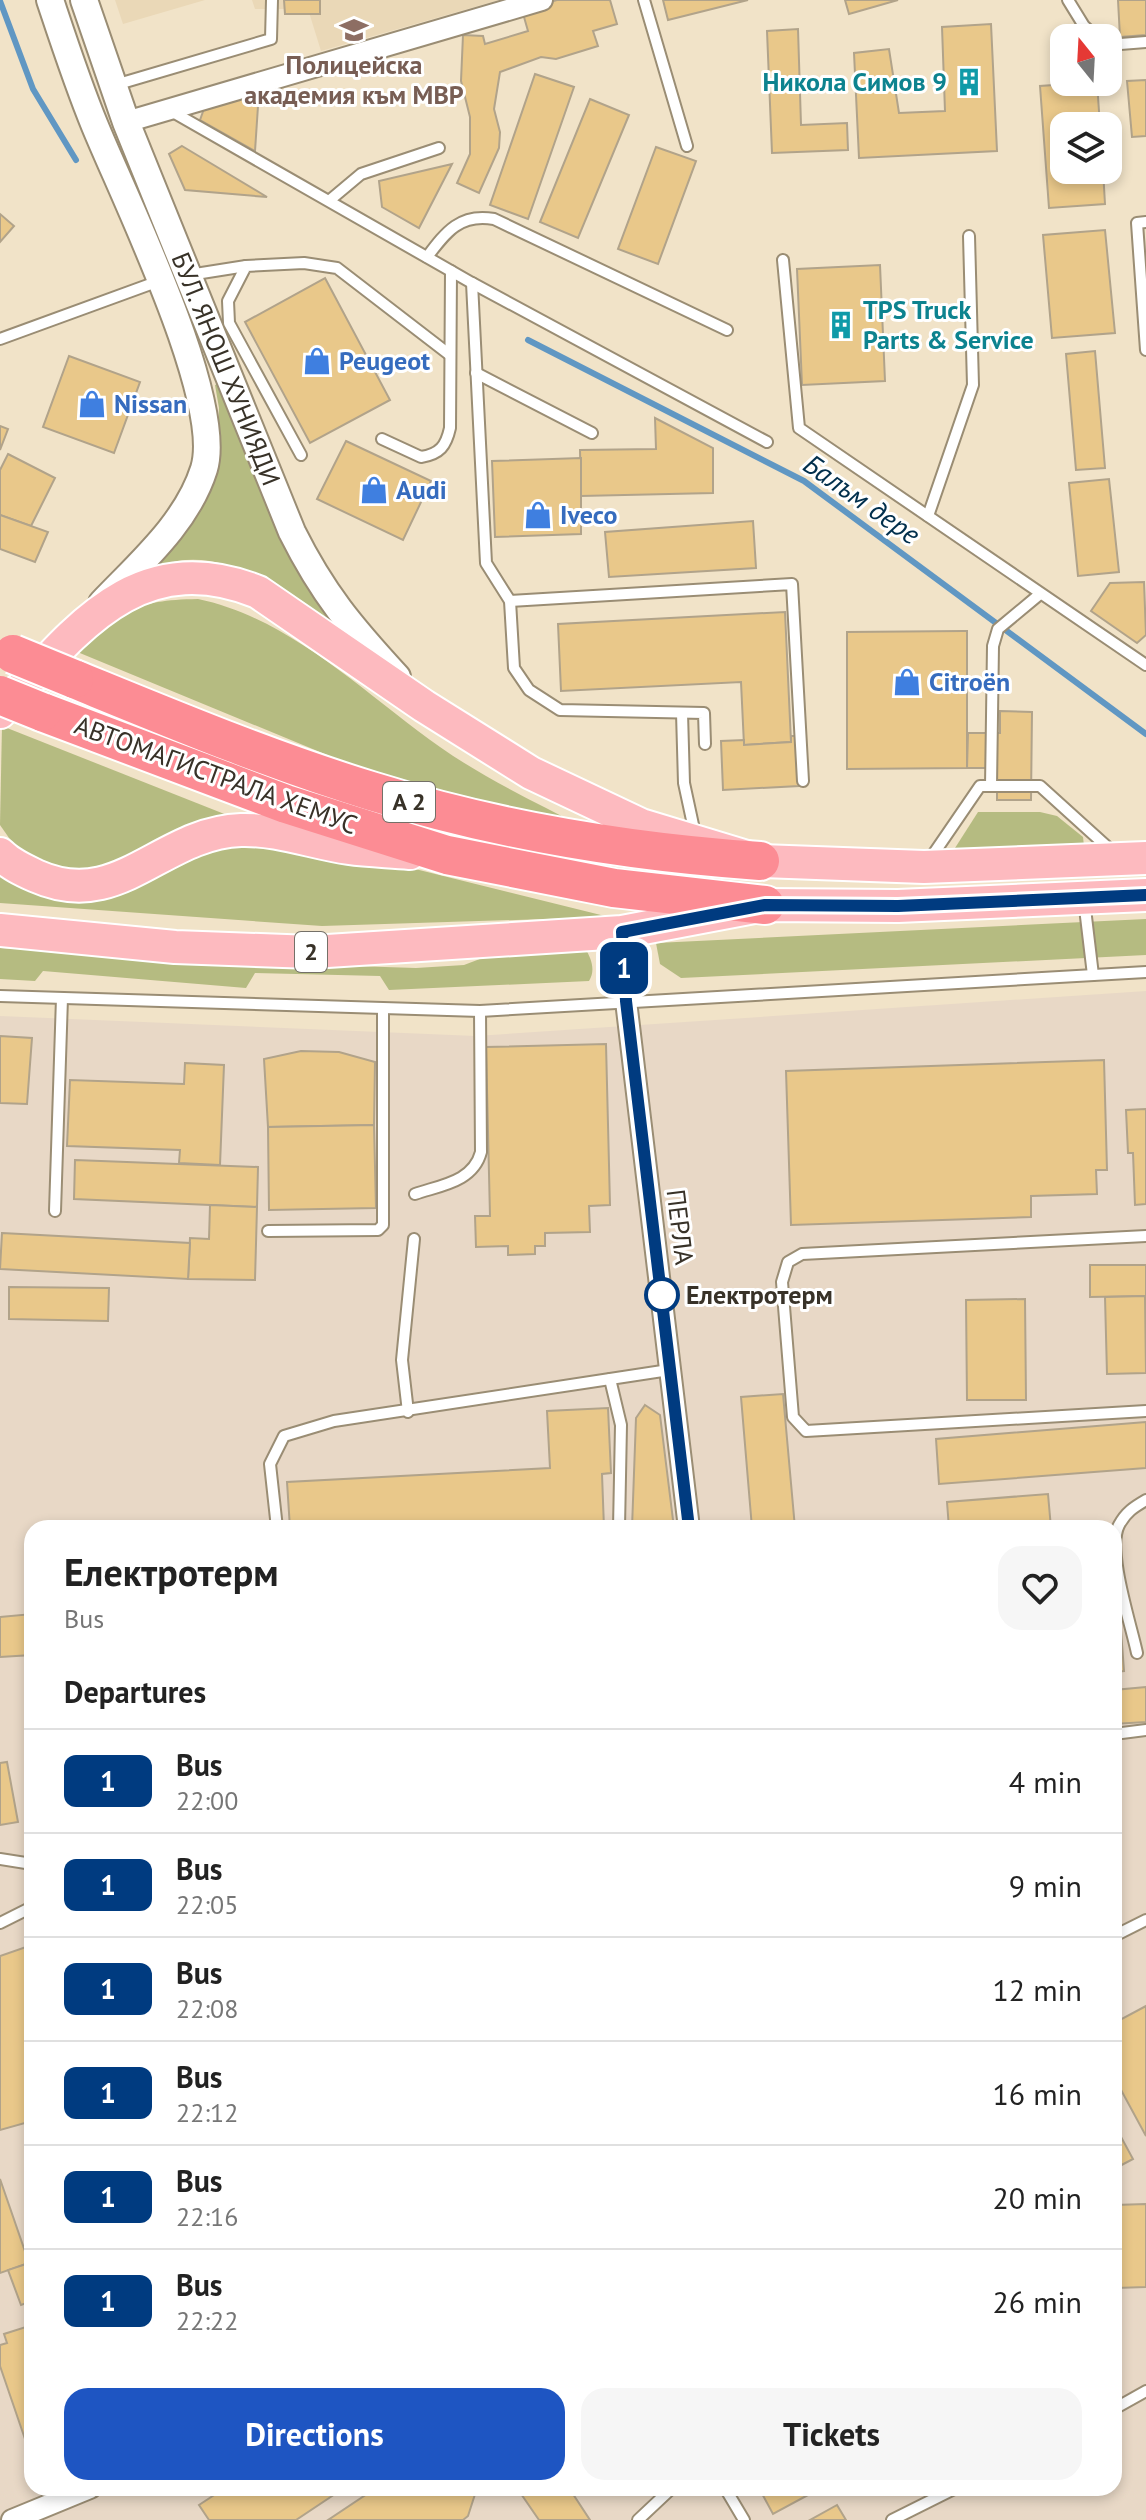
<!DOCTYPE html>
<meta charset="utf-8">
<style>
body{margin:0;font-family:"PT Sans",sans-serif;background:#f6f6f6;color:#222;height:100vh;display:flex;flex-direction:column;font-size:30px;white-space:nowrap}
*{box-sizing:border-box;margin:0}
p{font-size:26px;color:#767676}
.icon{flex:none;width:44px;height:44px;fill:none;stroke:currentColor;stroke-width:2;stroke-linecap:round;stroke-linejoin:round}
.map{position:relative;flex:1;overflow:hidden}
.side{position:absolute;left:24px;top:1520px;width:1098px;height:976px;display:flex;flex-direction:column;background:#fff;border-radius:24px;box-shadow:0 4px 12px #0003}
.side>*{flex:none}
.badge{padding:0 16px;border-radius:12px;font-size:28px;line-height:52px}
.needle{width:52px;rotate:342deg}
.tools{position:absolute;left:1050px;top:24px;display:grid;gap:16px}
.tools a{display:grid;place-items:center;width:72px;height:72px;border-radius:16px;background:#fff;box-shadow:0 4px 12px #0003;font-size:40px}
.map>.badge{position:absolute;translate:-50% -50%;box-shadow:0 0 0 4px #fff}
h2{padding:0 40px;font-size:30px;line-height:72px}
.round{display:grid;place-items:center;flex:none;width:84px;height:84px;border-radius:24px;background:#f6f6f6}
.overview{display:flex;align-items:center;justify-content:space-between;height:136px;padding:0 40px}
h1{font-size:38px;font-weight:700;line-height:60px}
.cta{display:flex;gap:16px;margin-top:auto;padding:16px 40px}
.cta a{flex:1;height:92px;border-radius:24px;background:#1e55c2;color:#fff;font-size:32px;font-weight:700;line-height:92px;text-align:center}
.cta a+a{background:#f6f6f6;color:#222}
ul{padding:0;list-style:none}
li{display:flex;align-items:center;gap:24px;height:104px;padding:0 40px;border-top:2px solid #e0e0e0}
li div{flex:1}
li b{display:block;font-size:30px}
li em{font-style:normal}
li .badge{min-width:88px;font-weight:700;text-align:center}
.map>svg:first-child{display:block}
.industrial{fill:#e8d8c6;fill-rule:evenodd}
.built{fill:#ead8b7}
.green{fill:#b5bb81}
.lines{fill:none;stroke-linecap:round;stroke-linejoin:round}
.stream{stroke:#6097c3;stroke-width:6}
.building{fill:#e9c88a;stroke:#b1a38a;stroke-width:2}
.service-casing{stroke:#9a8d74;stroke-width:14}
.minor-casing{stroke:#9a8d74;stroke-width:24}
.tertiary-casing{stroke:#9a8d74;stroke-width:30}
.primary-casing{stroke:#fff;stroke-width:36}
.motorway-casing{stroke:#fff;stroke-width:42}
.service{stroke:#fff;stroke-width:10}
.minor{stroke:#fff;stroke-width:20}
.tertiary{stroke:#fff;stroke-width:26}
.primary{stroke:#fdbabf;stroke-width:32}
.motorway{stroke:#fc8c94;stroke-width:38}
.motorway-bridge-casing{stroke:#fff;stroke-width:42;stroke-linecap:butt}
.motorway-bridge{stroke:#fc8c94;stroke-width:38}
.line-casing{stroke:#fff;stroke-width:18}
.line{stroke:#003b80;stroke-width:12}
.stop-dot{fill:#fff;stroke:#003b80;stroke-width:4}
.labels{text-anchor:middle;stroke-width:6;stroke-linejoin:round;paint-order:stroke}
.shield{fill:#fff;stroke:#747068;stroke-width:2}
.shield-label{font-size:24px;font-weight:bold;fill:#383228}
.education-label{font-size:26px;font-weight:bold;fill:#785e54;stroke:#fff}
.culture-label{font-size:26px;font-weight:bold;fill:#0d838f;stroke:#fff;text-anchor:end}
.shop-label{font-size:26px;font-weight:bold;fill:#366cbe;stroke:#fff;text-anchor:start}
.street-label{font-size:26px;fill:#383228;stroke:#fff}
.stop-label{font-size:26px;font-weight:bold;fill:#383228;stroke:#fff;text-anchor:start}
.water-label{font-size:28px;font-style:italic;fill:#012f4c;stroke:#fff}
</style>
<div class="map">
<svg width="1146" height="2520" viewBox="0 0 1146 2520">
<rect width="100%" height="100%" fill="#f1e3c8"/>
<path class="industrial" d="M 1146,991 L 1146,2520 L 0,2520 L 0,1016 L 476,1036 ZM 32,1528 L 1114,1528 L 1114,2488 L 32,2488 Z"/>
<g class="built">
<path d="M 115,0 L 205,0 L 123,24 Z"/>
<path d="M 252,0 L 499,0 L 321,51 L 308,9 L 255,9 Z"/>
</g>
<g class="green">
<path d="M 220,383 L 289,553 L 314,598 L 356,651 C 306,613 246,550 177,561 C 165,564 152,568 140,571 L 216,465 L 219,408 L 215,385 Z"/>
<path d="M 198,599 C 290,618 365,694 440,747 C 484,778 535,802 583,827 L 378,776 L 75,651 C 125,612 132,600 198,599 Z"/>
<path d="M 2,726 L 232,817 L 149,852 L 73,876 L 33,859 L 14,845 L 0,825 Z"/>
<path d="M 978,812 L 1040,812 L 1057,816 L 1083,837 L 1084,846 L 968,853 L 955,848 Z"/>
<path d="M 234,840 L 403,866 L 609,917 L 322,926 L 0,903 L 0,865 L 87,900 L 118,896 L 165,868 Z"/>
<path d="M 1146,919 L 1146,955 L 681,978 L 660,964 L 656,943 Z"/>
<path d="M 0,948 L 258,963 L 416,968 L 464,965 L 493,954 L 585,948 C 591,958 596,970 589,981 L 389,990 L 380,976 L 255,973 L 246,988 L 43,971 L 35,981 L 0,979 Z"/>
</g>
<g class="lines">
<g class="stream">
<path d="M 0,1 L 33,89 L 76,160"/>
<path d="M 528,340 L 804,481 L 1146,734"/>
</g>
</g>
<g class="building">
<path d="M 284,0 L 320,0 L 320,14 L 285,14 Z"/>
<path d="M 557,0 L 610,0 L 617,24 L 593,31 L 598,46 L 556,59 L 541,57 L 500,72 L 494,109 L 500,132 L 499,148 L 479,193 L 457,183 L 470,154 L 470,117 L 461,81 L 463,35 L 483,36 L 485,44 L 528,31 L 522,10 Z"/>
<path d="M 663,0 L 748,0 L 668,20 Z"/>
<path d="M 845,0 L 898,0 L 849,14 Z"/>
<path d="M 1118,0 L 1146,0 L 1146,35 L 1120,37 Z"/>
<path d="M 991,24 L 997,151 L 859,158 L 854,53 L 889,49 L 899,113 L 945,111 L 942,27 Z"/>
<path d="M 798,29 L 801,125 L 847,123 L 848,150 L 772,153 L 767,31 Z"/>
<path d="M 535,74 L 574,87 L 528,219 L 490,205 Z"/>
<path d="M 1146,80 L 1146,136 L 1132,137 L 1127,81 Z"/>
<path d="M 1097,82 L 1100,126 L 1064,126 L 1064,170 L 1103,170 L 1105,204 L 1049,208 L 1040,86 Z"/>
<path d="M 259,91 L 255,151 L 200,120 L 205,106 Z"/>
<path d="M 590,99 L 629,115 L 578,238 L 540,222 Z"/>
<path d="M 182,146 L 267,197 L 185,190 L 169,154 Z"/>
<path d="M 656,147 L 696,161 L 658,264 L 618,249 Z"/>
<path d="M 452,164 L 419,228 L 382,207 L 379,181 Z"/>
<path d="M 0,214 L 14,226 L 0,242 Z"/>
<path d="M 1105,230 L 1115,333 L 1052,338 L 1043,235 Z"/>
<path d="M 880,265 L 885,381 L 802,385 L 797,269 Z"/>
<path d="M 325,278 L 390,400 L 310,443 L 245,322 Z"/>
<path d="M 1095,351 L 1105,468 L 1076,470 L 1066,354 Z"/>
<path d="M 69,356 L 140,382 L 114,453 L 43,427 Z"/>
<path d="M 655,418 L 713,448 L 713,493 L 581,496 L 580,450 L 656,449 Z"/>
<path d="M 0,426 L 8,429 L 0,450 Z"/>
<path d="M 346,441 L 431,481 L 403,540 L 317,499 Z"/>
<path d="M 8,454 L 55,478 L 31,526 L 0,515 L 0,470 Z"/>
<path d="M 581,458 L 581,534 L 495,537 L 492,461 Z"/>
<path d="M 1109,479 L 1119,572 L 1078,576 L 1069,483 Z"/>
<path d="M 0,515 L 48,532 L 35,562 L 0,549 Z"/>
<path d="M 753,521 L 756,568 L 609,577 L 605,532 Z"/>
<path d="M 1144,582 L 1146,635 L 1137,643 L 1091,611 L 1110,583 Z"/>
<path d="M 785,612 L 791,742 L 744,745 L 741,682 L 561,691 L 558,624 Z"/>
<path d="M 963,631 L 967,631 L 967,768 L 847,769 L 847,632 Z"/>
<path d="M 1000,711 L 1032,712 L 1031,800 L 997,800 L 997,768 L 967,768 L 968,733 L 1000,733 Z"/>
<path d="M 791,736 L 796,736 L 799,786 L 723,790 L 721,741 L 744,740 L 744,745 L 791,742 Z"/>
<path d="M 0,1036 L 32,1038 L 27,1104 L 0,1103 Z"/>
<path d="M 606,1044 L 610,1205 L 589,1206 L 590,1232 L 545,1233 L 545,1246 L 535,1246 L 535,1254 L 508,1255 L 508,1246 L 476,1247 L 475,1216 L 490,1216 L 486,1047 Z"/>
<path d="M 301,1051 L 339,1052 L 375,1062 L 374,1125 L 268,1127 L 264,1059 Z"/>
<path d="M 1104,1060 L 1107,1170 L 1096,1170 L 1097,1194 L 1031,1196 L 1031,1217 L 791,1225 L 786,1071 Z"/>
<path d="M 185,1063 L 224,1065 L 220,1165 L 179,1163 L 180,1150 L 67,1146 L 70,1080 L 184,1084 Z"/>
<path d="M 1146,1109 L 1146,1204 L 1135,1205 L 1133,1153 L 1128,1153 L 1126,1110 Z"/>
<path d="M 374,1125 L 376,1208 L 269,1210 L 268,1127 Z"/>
<path d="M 75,1160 L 258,1167 L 257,1207 L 74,1199 Z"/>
<path d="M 210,1205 L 257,1207 L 255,1280 L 188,1279 L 190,1238 L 209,1239 Z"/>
<path d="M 2,1233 L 190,1243 L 188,1279 L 0,1269 Z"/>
<path d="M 1090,1265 L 1146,1265 L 1146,1296 L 1090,1297 Z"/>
<path d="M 9,1287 L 109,1288 L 108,1321 L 9,1319 Z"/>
<path d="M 1145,1296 L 1146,1373 L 1107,1374 L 1105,1297 Z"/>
<path d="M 1025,1299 L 1026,1400 L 967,1400 L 966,1300 Z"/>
<path d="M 783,1394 L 795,1528 L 752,1528 L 741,1397 Z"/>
<path d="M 645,1405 L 660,1415 L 674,1528 L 632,1528 L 636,1418 Z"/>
<path d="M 608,1408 L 611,1473 L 602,1474 L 604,1528 L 290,1528 L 287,1482 L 550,1468 L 547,1411 Z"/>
<path d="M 1146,1422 L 1146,1468 L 939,1484 L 936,1439 Z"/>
<path d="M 1048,1494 L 1051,1528 L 949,1528 L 947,1502 Z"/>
<path d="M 1114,1590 L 1118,1590 L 1124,1671 L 1114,1672 Z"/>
<path d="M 32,1614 L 32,1655 L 0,1657 L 0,1617 Z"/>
<path d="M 1146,1687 L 1146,1722 L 1114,1724 L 1114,1690 Z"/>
<path d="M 7,1762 L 18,1822 L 0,1825 L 0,1763 Z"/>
<path d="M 26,1947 L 32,1960 L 32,2121 L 0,2130 L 0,1956 Z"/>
<path d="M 1146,2006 L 1146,2136 L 1114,2077 L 1114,2023 Z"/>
<path d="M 1114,2124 L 1133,2159 L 1114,2169 Z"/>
<path d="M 0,2179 L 29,2263 L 0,2273 Z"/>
<path d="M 1146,2204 L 1146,2287 L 1116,2288 L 1115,2205 Z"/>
<path d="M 32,2262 L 32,2301 L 21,2305 L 8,2270 Z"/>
<path d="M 32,2325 L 32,2436 L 25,2439 L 0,2366 L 0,2345 L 7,2343 L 4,2334 Z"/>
<path d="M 225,2488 L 344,2488 L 296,2520 L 209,2520 L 199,2505 Z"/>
<path d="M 376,2488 L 477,2488 L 468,2516 L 463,2520 L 328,2520 Z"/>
<path d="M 517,2488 L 569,2488 L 590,2520 L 539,2520 Z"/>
<path d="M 759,2488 L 821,2488 L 773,2514 Z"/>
<path d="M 837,2505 L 846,2520 L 810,2520 Z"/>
</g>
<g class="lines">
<defs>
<g id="service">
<path d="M 644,0 L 687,146"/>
<path d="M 1068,0 L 1084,26 L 1097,38"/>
<path d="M 1108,45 L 1146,42"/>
<path d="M 115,85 L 271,39 L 272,0"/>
<path d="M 171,111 L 472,283 L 767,442"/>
<path d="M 330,200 L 361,174 L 439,148"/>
<path d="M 1146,222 L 1137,223 L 1146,350"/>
<path d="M 427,257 C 446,232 460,213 494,219 L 727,330"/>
<path d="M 783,260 L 799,428 L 1146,665"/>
<path d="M 189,275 L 246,266"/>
<path d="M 472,283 L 486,563 L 510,601 L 514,668 L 529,690 L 560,710 L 704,713 L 705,744"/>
<path d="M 0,339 L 159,281"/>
<path d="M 476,373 L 592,433"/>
<path d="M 382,439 L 421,457 C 440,454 446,446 450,428 L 451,271"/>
<path d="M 301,455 L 229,323 L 228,301 L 246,266 L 304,263 L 337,268 L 450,355"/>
<path d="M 928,516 L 973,385 L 969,236"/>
<path d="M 510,601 L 792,584 L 803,781"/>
<path d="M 682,713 L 684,783 L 695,834"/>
<path d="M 991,786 L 993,646 L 998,629 L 1040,594"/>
<path d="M 930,859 L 980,786 L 1040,786 L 1114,853"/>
<path d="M 1084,900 L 1093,975"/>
<path d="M 0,996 L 480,1011 L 1146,972"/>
<path d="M 415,1194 C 441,1185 473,1182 481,1152 L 480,1011"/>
<path d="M 55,1211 L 62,998"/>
<path d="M 268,1231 L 378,1230 L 383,1225 L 383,1010"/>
<path d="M 1146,1236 L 802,1254 L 788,1262 L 782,1282 L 793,1417 L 806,1431 L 1146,1411"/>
<path d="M 408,1412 L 402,1360 L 414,1239"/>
<path d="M 277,1528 L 270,1464 L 284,1436 L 334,1421 L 610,1379"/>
<path d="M 619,1528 L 621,1425 L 610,1379 L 669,1370"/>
<path d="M 1137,1653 C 1131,1624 1106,1550 1119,1525 C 1126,1512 1134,1507 1146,1500"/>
<path d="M 1114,1734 L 1146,1730"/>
<path d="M 0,1859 L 32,1864"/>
<path d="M 0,1923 L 32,1907"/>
<path d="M 1114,1936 L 1146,1920"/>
<path d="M 1114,2409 L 1146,2391"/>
<path d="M 725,2488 L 744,2520"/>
<path d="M 638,2520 L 672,2488"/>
<path d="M 892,2520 L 956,2488"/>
</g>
<g id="minor">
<path d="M 126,122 L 542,0"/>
<path d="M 622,932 L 626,1001 L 689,1528"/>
<path d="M 12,2520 L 90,2488"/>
</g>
<g id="tertiary">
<path d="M 50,0 C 64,42 78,85 95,126 C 124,197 225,401 204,469 C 187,523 140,563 102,603"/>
<path d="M 84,0 L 126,122 L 292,532 C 323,594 351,627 397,677"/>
</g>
<g id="primary">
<path d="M 0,712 C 74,633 136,543 258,592 L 424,706 L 531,773 L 641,825 L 760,861 L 924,867 L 1146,858"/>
<path d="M 0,854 C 10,864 23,870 36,876 C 119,913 160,833 241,830 C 278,829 314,843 349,848 C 369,851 390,851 410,853"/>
<path d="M 0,930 L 175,947 L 312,952 L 622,932 L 765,905 L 898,906 L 1146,895"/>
</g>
<g id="motorway">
<path d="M 74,679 C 172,719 270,760 371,791 C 496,830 629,852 760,861"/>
<path d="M 42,712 L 286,804 L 447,855 L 614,888 L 765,905"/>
</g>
</defs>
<use href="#service" class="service-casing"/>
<use href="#minor" class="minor-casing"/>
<use href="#tertiary" class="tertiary-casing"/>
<use href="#primary" class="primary-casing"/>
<use href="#motorway" class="motorway-casing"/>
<use href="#service" class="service"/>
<use href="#minor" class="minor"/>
<use href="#tertiary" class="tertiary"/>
<use href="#primary" class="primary"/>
<use href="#motorway" class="motorway"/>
<defs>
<g id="motorway-bridge">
<path d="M 13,654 L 74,679"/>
<path d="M 0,695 L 42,712"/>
</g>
</defs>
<use href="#motorway-bridge" class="motorway-bridge-casing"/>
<use href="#motorway-bridge" class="motorway-bridge"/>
</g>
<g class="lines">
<defs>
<path id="line" d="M 689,1528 L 626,1001 L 622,932 L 765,905 L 898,906 L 1146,895"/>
</defs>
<use href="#line" class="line-casing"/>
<use href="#line" class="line"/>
</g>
<defs>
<symbol id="university-bare" viewBox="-9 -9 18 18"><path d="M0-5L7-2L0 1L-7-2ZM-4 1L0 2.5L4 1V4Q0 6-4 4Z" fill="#8d6e63" stroke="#fff" stroke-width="2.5" paint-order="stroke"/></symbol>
<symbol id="building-bare" viewBox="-9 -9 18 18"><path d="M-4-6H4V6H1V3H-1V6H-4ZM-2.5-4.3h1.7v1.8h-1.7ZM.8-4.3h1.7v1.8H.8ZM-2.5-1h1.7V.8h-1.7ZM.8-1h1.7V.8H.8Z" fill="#0f9aa8" stroke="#fff" stroke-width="2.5" paint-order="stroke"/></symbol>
<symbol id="shop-bare" viewBox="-9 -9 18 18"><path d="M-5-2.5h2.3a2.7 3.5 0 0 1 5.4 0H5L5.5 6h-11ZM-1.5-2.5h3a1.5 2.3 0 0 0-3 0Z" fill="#3f7fe0" stroke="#fff" stroke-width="2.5" paint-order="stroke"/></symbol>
</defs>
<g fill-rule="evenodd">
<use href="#university-bare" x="334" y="10" width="40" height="40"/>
<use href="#building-bare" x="949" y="62" width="40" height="40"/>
<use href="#building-bare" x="821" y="305" width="40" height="40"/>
<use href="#shop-bare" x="297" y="341" width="40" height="40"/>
<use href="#shop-bare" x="72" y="384" width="40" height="40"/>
<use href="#shop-bare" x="354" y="470" width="40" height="40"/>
<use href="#shop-bare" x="518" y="495" width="40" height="40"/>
<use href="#shop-bare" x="887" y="662" width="40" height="40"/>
</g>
<circle class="stop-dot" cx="662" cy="1295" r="16"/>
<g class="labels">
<g class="shield">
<rect x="383" y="782" width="52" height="40" rx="6"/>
<rect x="295" y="932" width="32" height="40" rx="6"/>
</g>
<g class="shield-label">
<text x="409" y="810">A 2</text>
<text x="311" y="960">2</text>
</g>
<g class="education-label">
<text x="354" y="74">Полицейска<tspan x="354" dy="30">академия към МВР</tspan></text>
</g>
<g class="culture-label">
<text x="947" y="91">Никола Симов 9</text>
<text x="863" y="319" text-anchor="start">TPS Truck<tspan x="863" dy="30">Parts &amp; Service</tspan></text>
</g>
<g class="shop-label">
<text x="339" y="370">Peugeot</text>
<text x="114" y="413">Nissan</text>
<text x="396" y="499">Audi</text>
<text x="560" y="524">Iveco</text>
<text x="929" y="691">Citroën</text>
</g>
<g class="street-label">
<text transform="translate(226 369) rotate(68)" y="9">БУЛ. ЯНОШ ХУНИЯДИ</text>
<text transform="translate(216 775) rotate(20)" y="9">АВТОМАГИСТРАЛА ХЕМУС</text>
<text transform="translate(680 1227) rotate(83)" y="9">ПЕРЛА</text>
</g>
<g class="stop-label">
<text x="686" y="1304">Електротерм</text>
</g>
<g class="water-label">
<text transform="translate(862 499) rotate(35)" y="10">Балъм дере</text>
</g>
</g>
</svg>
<div class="tools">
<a><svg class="needle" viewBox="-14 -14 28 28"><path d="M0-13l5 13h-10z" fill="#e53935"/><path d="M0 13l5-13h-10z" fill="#767676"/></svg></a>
<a><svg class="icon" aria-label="layers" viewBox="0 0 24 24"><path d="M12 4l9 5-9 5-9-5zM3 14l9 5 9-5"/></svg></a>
</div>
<b class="badge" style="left:624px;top:968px;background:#003b80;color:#fff">1</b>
<section class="side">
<div class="overview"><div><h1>Електротерм</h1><p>Bus</p></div><a class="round"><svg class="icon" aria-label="heart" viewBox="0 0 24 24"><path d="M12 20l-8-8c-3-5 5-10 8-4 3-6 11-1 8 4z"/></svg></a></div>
<h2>Departures</h2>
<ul>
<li><span class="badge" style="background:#003b80;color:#fff">1</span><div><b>Bus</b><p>22:00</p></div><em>4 min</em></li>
<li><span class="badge" style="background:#003b80;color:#fff">1</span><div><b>Bus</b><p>22:05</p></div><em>9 min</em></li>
<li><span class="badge" style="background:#003b80;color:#fff">1</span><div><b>Bus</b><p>22:08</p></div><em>12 min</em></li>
<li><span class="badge" style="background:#003b80;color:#fff">1</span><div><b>Bus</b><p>22:12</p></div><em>16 min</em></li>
<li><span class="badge" style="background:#003b80;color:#fff">1</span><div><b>Bus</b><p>22:16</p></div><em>20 min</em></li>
<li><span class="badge" style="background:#003b80;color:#fff">1</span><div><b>Bus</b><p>22:22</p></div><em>26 min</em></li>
</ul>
<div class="cta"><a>Directions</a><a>Tickets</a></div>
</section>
</div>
